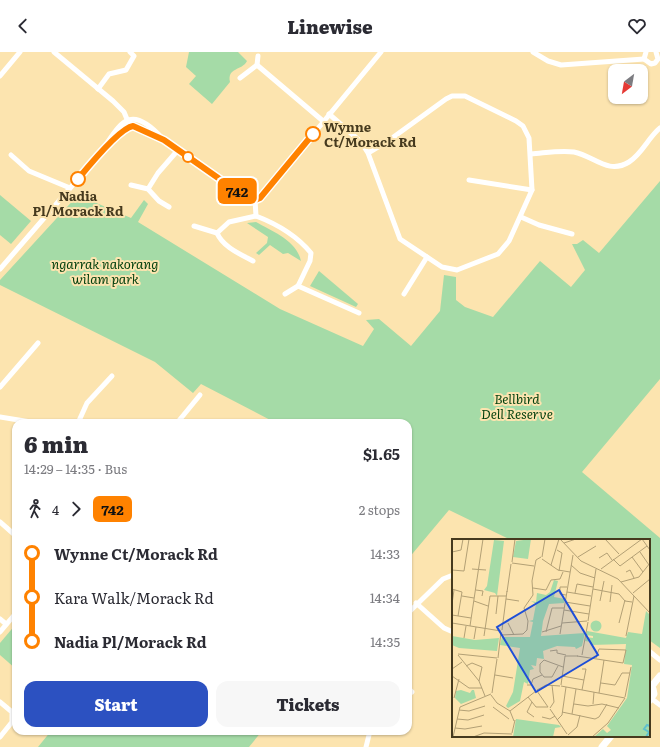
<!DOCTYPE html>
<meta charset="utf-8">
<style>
body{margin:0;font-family:Literata,serif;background:#f7f7f7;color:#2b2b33;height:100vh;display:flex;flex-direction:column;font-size:15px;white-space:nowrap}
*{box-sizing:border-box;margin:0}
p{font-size:13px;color:#7c7c81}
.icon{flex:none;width:22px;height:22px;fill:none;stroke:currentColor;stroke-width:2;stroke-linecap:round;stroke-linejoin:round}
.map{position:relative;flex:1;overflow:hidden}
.panel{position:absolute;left:12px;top:367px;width:400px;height:316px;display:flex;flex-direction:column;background:#fff;border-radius:12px;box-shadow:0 1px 3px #0004}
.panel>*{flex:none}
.badge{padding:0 8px;border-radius:6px;font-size:14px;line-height:26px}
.needle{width:26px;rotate:211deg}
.buttons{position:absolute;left:608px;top:12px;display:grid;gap:8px}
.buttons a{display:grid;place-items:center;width:40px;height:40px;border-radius:8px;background:#fff;box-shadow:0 1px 3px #0004;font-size:20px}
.map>.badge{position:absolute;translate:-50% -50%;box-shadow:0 0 0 2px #fff}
.legs{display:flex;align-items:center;gap:6px;height:44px;padding:0 12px;font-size:13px}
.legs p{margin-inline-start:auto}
.headline{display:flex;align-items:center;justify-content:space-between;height:68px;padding:0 12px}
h1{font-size:22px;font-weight:800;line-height:30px}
.button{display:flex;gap:8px;margin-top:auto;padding:8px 12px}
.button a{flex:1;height:46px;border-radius:12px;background:#2c51c1;color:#fff;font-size:16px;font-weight:800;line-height:46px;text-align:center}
.button a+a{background:#f7f7f7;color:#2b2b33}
ul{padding:0 12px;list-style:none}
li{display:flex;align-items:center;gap:14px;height:44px;font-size:15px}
li i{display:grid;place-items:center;width:6px;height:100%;margin:0 5px;background:currentColor}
li i::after{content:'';width:10px;height:10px;margin:-5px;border:3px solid;border-radius:50%;background:#fff}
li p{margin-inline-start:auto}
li:first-child i{background:linear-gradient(#0000 50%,currentColor 0)}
li:last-child i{background:linear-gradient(currentColor 50%,#0000 0)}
header{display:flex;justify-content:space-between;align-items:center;height:52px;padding:0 12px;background:#fff;font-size:18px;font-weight:800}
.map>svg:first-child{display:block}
.green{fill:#a5dba7}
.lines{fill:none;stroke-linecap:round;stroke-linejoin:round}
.minor{stroke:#fff;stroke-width:5}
.secondary{stroke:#fff;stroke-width:7}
.line-1-casing{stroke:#fff;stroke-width:9}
.line-1{stroke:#ff8200;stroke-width:6}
.stop-1-dot{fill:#fff;stroke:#ff8200;stroke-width:2}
.labels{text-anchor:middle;stroke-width:4;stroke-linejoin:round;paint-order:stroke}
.stop-label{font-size:13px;font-weight:bold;fill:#463a1e;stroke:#fce4af;text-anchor:start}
.park-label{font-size:13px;font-style:italic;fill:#003f0d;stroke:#fce4af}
.inset-river{fill:none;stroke:#60c1cd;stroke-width:2}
.inset-road{fill:none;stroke:#b3a075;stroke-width:1}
.view{fill:#1d4ed8;fill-opacity:0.15;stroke:#1d4ed8;stroke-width:2}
.inset-edge{fill:none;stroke:#463a1e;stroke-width:2}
</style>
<header><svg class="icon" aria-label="back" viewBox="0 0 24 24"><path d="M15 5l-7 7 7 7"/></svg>Linewise<svg class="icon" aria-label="heart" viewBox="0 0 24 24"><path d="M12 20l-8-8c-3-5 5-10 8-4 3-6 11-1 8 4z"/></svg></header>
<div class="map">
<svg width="660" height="695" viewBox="0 0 660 695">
<rect width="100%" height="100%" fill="#fce4af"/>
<g class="green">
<path d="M 189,0 L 238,0 L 247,9 C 242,19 227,15 230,30 L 212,52 L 189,32 L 196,24 L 186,15 Z"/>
<path d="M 660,129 L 660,327 L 582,420 L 660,486 L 660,596 L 649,588 L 649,488 L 511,488 L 449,458 L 408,507 L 408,371 L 276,371 L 201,332 L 193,341 L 155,310 L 0,233 L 0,228 L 78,143 L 131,166 L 144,148 L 148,152 L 138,170 L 280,257 L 363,294 L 374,277 L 366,268 L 379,267 L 411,294 L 440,259 L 444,223 L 456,225 L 456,248 L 465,255 L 493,265 L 540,209 L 571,235 L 585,218 L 572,192 L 577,192 L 583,188 L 599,201 Z"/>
<path d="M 0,143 L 31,169 L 11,192 L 0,183 Z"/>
<path d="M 256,170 C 272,179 297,189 301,209 L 288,201 L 283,202 L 270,193 L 259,203 L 256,201 L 267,191 L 268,185 L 247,171 Z"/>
<path d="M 319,219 L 358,252 L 356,255 L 310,234 Z"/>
<path d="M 16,572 L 16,617 L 0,603 L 0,591 Z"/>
<path d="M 51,679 L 262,679 L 249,695 L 38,695 Z"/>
</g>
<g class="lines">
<g class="minor">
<path d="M 54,0 L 113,49 L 124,60 L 129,72"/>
<path d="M 533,0 L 548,9 L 561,13 L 644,7"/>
<path d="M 646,0 L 644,7 L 651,12 L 655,11 L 658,7 L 656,0"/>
<path d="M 257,13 L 258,4"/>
<path d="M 0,24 L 20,0"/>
<path d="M 240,26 L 257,13 L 323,69"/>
<path d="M 98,37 L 109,22 L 126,18 L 134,4 L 130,0"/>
<path d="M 329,62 L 361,90 L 368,101 L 400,187 L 442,215 L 457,218 L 498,202 L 509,189 L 532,138 L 529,86 L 523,74 L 516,69 L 465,44 L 452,44 L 446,47 L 388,89 L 368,101"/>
<path d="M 99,102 C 106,97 122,77 128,75 C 145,69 224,130 241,142 L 255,148 L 260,145 L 268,137 L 381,0"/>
<path d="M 531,102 C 545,101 560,98 574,100 C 594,104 608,123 629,110 C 642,102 648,86 660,76"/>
<path d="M 11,103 L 29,119 L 70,136"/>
<path d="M 469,128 L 532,138"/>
<path d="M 131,133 L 148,137 L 159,149 L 169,155"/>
<path d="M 148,137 L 158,121 L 178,98"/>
<path d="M 255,148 L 256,164 C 277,172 297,184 311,201 L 310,209 L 298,234 L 359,261"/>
<path d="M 521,165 L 539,173 L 572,182"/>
<path d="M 194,174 L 217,181"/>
<path d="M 253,209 C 240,202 223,195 217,181 L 229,170 L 256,164"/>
<path d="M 0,217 L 97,105 C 119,77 126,46 163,87"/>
<path d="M 285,242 L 298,234"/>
<path d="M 404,242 L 427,205"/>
<path d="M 0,335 L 38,291"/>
<path d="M 0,365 L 37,371"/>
<path d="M 78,371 L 87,351 L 112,324"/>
<path d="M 177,371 L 200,343"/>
<path d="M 0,470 L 16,484"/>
<path d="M 416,551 L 444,576 L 453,580"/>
<path d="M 408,561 L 443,527 L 453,523"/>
<path d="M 0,567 L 6,572"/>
<path d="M 0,580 L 16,561"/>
<path d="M 649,599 L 660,608"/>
<path d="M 408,636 L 412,640"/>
<path d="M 652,647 L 660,653"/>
<path d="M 0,650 L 12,660 L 12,670 L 0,685"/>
<path d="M 366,695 L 370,679"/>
</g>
<g class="secondary">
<path d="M 649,634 L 653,637 L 654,642 L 649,649"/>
<path d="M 651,635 L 660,624"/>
<path d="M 602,695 L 611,684"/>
</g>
</g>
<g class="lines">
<defs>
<path id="line-1" d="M 78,127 C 87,116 120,76 133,74 L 164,88 L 241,142 L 255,148 L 260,146 L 313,82"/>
</defs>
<use href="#line-1" class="line-1-casing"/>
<use href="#line-1" class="line-1"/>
</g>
<g class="stop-1-dot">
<circle cx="313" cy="82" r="7"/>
<circle cx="188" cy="105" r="5"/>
<circle cx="78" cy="127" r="7"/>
</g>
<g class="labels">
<g class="stop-label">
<text x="324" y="80">Wynne<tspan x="324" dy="15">Ct/Morack Rd</tspan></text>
<text x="78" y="149" text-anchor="middle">Nadia<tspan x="78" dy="15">Pl/Morack Rd</tspan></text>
</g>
<g class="park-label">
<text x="105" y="217">ngarrak nakorang<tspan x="105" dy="15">wilam park</tspan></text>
<text x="517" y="352">Bellbird<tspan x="517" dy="15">Dell Reserve</tspan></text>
</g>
</g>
<g transform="translate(452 487)">
<rect width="198" height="198" fill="#fce4af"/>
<path d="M 79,0 L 76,20 L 61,18 L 64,2 ZM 42,1 L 52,2 L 45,57 L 43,54 L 32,51 L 35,47 ZM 102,41 L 106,42 L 102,58 L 113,60 L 112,64 L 97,65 L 91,82 L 89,97 L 133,94 L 130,107 L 124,110 L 123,108 L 105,107 L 91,112 L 92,120 L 85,119 L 84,127 L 79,126 L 82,130 L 78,131 L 76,145 L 72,143 L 68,162 L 56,169 L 54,167 L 61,153 L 68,109 L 48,106 L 50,98 L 78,98 L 81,83 L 77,82 L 81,81 L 84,65 L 79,62 L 84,63 L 85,54 L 94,56 L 98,53 ZM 194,72 L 198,76 L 198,198 L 142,198 L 151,190 L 155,194 L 159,191 L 155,187 L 175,159 L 180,126 L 172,125 L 174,105 L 139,106 L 139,103 L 133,102 L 134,98 L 141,99 L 141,97 L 134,96 L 135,92 L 174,99 L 176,93 L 190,95 ZM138.5 87a5.5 5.5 0 1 1 11 0a5.5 5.5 0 1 1-11 0ZM 0,97 L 23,101 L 47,99 L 45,112 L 7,109 L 0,106 ZM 9,151 L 18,154 L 20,151 L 22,151 L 24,159 L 9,165 L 3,159 L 4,152 ZM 64,180 L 107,186 L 109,188 L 103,189 L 101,198 L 61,198 Z" fill="#a5dba7"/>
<path class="inset-river" d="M 194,198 L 197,193 L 192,190 L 195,186 L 198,187"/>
<path class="inset-road" d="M 48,0 L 69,0M 108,0 L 129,22 L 166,40 L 198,74M 153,0 L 167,15M 190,0 L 198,11M 112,4 L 124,0M 105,11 L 110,14 L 107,32M 0,13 L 9,11 L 11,0M 188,13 L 197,26M 90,18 L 93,0M 126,18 L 144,7M 180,18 L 191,33M 147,19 L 155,14 L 160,21M 90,20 L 106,31 L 118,33M 161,20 L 168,27 L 195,7M 60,23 L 63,0M 60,24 L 82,27M 99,26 L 107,0M 119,26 L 128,34 L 143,39M 20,30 L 34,31M 149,30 L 190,0M 0,31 L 12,32 L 17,0M 174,33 L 178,31 L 182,39M 169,43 L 187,38 L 198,24M 81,49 L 94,51 L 99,41 L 108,40 L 111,33M 0,50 L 10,53 L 6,77M 141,50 L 167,55 L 173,62 L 180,63M 24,51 L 31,52 L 30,57M 55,53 L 59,25M 115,53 L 139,57M 123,54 L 125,45 L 141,48M 181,54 L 198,40M 114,56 L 108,55 L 108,48 L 115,48M 10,57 L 22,59M 54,60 L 67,62M 22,62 L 36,67M 148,62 L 152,42M 113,63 L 138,67M 158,63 L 160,46M 0,65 L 2,51M 112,71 L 137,75M 44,75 L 46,57M 0,76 L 19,79M 136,82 L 144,30M 0,84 L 49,92M 56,84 L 62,96M 110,84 L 135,82M 167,84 L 173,61M 18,87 L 31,0M 50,91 L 55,52M 90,93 L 109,87M 94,93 L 100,69 L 112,69M 108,95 L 121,16M 49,96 L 71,95 L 75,91 L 76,82 L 72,69 L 81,56 L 80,42 L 84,21 L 89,18M 32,97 L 38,57 L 54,57M 174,97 L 182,57M 12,99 L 14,87M 22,100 L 24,88M 98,112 L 105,111 L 105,114 L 114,116M 6,115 L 45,119M 6,116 L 27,142 L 33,157M 130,116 L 136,83M 125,117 L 171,124 L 174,111 L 147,110 L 144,119M 46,119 L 49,93M 14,127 L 20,124 L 30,128 L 27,142M 106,127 L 100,138 L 92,138 L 88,133 L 88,125 L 92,121 L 111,128M 0,130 L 10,123M 130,130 L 134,130 L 130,151M 43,136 L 61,139M 0,137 L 17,149 L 30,149M 110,137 L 132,141M 149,144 L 163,146 L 170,134 L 178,134M 75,146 L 79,146 L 81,140 L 90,136M 109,146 L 113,117 L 126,117M 109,147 L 173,159 L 156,184 L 140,198M 85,151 L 94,146 L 108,147M 85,152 L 96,168M 40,154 L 45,120M 147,154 L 152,121M 39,156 L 45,164 L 58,172 L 62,182M 76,158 L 84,168 L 96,168M 173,158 L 179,128M 2,159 L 7,140M 80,163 L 75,173 L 82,178M 122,165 L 136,167 L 150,165 L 167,169M 141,165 L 142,153M 41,168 L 57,180M 98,169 L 102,163 L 100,146M 98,170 L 115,195M 7,171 L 17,172 L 33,167M 58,172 L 84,152M 110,173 L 143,180 L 147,178 L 155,165M 120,175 L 124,150M 90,178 L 98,180 L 103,177M 5,180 L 16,181 L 32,176M 105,181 L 110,176 L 114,148M 3,189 L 13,190 L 30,187M 60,194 L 63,181M 116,196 L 125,188 L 128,176M 1,198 L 8,168 L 39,155M 21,198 L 32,194 L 60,195"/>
<path class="view" d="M 107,51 L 146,116 L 84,153 L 45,88 Z"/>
<rect width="198" height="198" class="inset-edge"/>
</g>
</svg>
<div class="buttons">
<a><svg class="needle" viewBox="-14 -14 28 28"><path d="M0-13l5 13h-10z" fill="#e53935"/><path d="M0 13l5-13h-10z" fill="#7c7c81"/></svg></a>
</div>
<b class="badge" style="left:237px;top:139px;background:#ff8200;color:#111">742</b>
<section class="panel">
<div class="headline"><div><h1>6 min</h1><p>14:29 – 14:35 · Bus</p></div><b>$1.65</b></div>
<div class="legs"><svg class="icon" aria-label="walk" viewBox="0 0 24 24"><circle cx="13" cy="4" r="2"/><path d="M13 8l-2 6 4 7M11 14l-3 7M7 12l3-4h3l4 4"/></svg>4<svg class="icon" aria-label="forward" viewBox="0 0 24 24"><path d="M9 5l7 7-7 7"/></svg><b class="badge" style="background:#ff8200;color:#111">742</b><p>2 stops</p></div>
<ul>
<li><i style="color:#ff8200"></i><b>Wynne Ct/Morack Rd</b><p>14:33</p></li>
<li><i style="color:#ff8200"></i><span>Kara Walk/Morack Rd</span><p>14:34</p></li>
<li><i style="color:#ff8200"></i><b>Nadia Pl/Morack Rd</b><p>14:35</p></li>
</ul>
<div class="button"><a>Start</a><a>Tickets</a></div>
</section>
</div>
